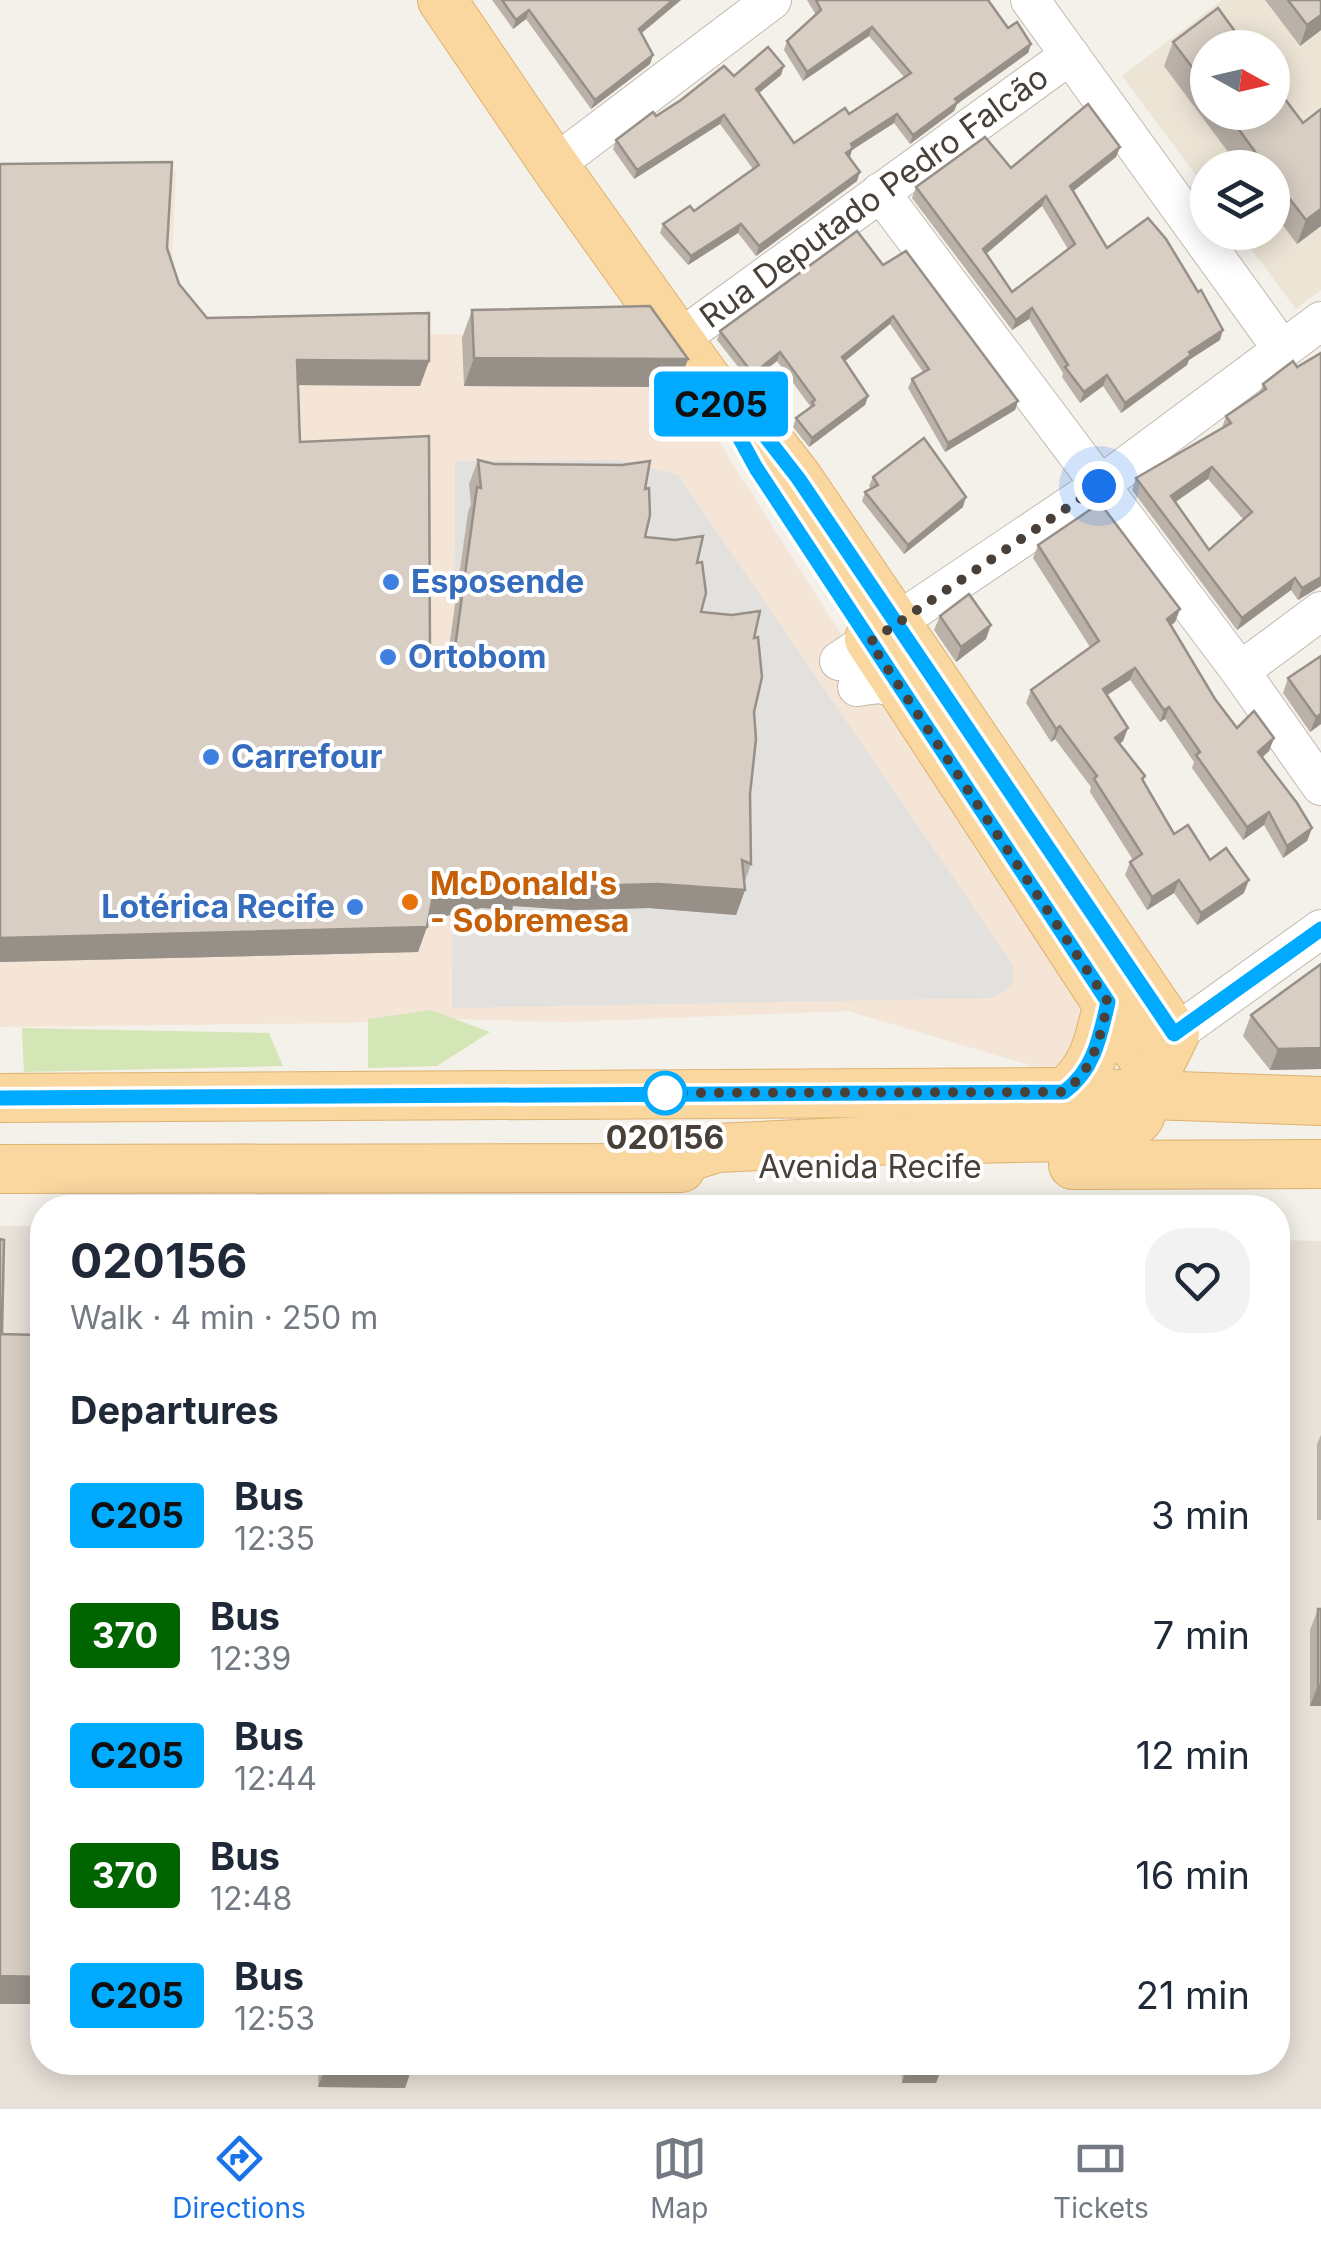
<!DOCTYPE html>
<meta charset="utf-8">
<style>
body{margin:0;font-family:Inter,sans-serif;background:#f2f2f3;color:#1f2937;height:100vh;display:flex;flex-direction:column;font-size:38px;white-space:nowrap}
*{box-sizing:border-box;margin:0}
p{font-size:32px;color:#747a83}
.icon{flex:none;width:55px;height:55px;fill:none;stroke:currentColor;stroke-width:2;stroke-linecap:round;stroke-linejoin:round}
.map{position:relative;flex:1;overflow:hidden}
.side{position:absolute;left:30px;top:1195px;width:1260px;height:880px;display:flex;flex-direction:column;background:#fff;border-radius:40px;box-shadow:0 5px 25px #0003}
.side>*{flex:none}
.badge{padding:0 20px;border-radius:8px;font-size:35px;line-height:65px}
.needle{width:65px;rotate:98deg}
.tools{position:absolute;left:1190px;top:30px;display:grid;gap:20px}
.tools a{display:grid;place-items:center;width:100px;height:100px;border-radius:50%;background:#fff;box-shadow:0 5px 25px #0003;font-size:50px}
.you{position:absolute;width:50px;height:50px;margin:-25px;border:8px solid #fff;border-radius:50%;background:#1a73e8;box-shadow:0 0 0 15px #1a73e833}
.map>.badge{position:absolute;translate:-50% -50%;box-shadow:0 0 0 5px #fff}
h2{padding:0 40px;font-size:38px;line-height:90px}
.round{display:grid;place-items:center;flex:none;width:105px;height:105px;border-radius:40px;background:#f2f2f3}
.headline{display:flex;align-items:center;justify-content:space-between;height:170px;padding:0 40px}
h1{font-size:48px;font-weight:700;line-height:75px}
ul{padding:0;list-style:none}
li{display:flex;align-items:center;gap:30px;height:120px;padding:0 40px}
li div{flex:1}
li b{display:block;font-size:38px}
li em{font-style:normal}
li .badge{min-width:110px;font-weight:700;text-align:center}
.dock{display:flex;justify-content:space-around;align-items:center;height:140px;border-top:2px solid #e0e1e3;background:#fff;font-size:28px;color:#747a83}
.dock a{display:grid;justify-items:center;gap:5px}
.dock .on{color:#1a73e8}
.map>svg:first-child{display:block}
.residential{fill:#e8e2d9}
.commercial{fill:#f4e5d7}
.education{fill:#ece4d5;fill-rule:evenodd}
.green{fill:#d4e6b6}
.parking{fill:#e3e1de}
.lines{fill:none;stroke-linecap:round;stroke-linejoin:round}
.minor-casing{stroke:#c2bab0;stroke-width:40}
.major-casing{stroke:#deb26f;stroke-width:50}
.minor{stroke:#fff;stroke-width:38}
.major{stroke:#f9d79f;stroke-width:48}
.wall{fill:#bab1a8;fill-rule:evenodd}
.shaded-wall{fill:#979088}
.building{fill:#d8cec3;stroke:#979088;stroke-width:2.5;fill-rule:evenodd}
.line-casing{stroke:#fff;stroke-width:22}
.line{stroke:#0af;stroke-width:15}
.walk{stroke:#484039;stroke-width:10;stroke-dasharray:0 18}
.shop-dot{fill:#3f7fe0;stroke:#fff;stroke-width:4}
.food-dot{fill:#e8710a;stroke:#fff;stroke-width:4}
.stop-dot{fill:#fff;stroke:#0af;stroke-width:5}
.labels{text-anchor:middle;stroke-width:8;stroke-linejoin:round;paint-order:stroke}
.street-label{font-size:32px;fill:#484039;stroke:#fff}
.shop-label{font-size:32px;font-weight:bold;fill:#366cbe;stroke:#fff;text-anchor:start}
.food-label{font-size:32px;font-weight:bold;fill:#c56008;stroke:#fff;text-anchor:start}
.stop-label{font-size:32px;font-weight:bold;fill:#484039;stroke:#fff}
</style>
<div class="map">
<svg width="1321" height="2107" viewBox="0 0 1321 2107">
<rect width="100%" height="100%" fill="#f4f0ea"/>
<path class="residential" d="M 0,1226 L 42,1226 L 42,2062 L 1278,2062 L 1278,1240 L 1321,1241 L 1321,2107 L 0,2107 Z"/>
<path class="commercial" d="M 0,171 L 176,171 L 172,265 L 176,293 L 196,315 L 225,331 L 287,329 L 524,337 L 645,333 L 684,387 L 884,702 L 1069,975 L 1081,1015 L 1077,1042 L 1056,1073 L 848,1011 L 566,1022 L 417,1018 L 350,1023 L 0,1027 Z"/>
<path class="education" d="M 1222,0 L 1321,0 L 1321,290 L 1296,309 L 1239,233 L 1272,232 L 1272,168 L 1208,168 L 1207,190 L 1122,76 ZM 1208,48 L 1272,48 L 1272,112 L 1208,112 Z"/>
<g class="green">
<path d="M 431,1010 L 490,1032 L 437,1066 L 368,1068 L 368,1019 Z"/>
<path d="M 22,1028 L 269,1033 L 283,1066 L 24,1072 Z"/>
</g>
<path class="parking" d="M 620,460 L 678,475 L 1013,965 L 1013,985 L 992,998 L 452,1008 L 455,461 Z"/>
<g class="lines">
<defs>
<g id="minor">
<path d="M 1030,0 L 1282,349"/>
<path d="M 554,165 L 772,0"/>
<path d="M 880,192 L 1240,671 L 1321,786"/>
<path d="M 678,340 L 1070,55"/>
<path d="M 839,661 L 1099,486 L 1321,321"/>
<path d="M 1240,671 L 1321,611"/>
<path d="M 857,687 L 879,684 L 900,688"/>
<path d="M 1175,1034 L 1321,929"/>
</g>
<g id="major">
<path d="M 442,0 L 554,165 L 708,381 L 724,409"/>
<path d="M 869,639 L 1154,1076"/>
<path d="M 1064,1092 C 1094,1071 1100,1037 1108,1002"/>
<path d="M 0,1098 L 1064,1092 L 1321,1101"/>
<path d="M 1073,1165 L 1321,1164"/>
<path d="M 652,1168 L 717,1148 L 863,1141 L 1120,1136 L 1140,1117 L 1154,1076 L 1175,1034 L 798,478 L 759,428 L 708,381"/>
<path d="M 0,1169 L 681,1168"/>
</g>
</defs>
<use href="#minor" class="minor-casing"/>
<use href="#major" class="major-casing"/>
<use href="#minor" class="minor"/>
<use href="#major" class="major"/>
</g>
<g class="wall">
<path d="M 492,0 L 681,0 L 641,34 L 653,55 L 650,64 L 591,109 L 526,19 L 513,29 Z"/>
<path d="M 807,0 L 988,0 L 1008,28 L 1031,44 L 1028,53 L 957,104 L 954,111 L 910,144 L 894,123 L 852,150 L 849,157 L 857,181 L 756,256 L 738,233 L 688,265 L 660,233 L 663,224 L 694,211 L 753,169 L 720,124 L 634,179 L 613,149 L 616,140 L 656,116 L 734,76 L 781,75 L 759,93 L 794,143 L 849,114 L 904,77 L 869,36 L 803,81 L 784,50 L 787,41 L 816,15 Z"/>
<path d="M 1265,0 L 1321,0 L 1321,30 L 1300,46 Z"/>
<path d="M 1173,42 L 1208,48 L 1208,112 L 1272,112 L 1303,123 L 1321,226 L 1297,244 L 1272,211 L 1272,168 L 1240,168 L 1164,66 Z"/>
<path d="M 1120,147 L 1116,157 L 1073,191 L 1107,248 L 1220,340 L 1189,360 L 1187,365 L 1121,413 L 1103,386 L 1080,403 L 1062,377 L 1063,373 L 1029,319 L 1012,330 L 912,198 L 916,187 ZM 1042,206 L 1068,249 L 1012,292 L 986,254 Z"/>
<path d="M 172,162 L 167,248 L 179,284 L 207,318 L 429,313 L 429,361 L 420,386 L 298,385 L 300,442 L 429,436 L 430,654 L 448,655 L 468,512 L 471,504 L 469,484 L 478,460 L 494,464 L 622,465 L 650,461 L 645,489 L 649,488 L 650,515 L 645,537 L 675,540 L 703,536 L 697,563 L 702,562 L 706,593 L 701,612 L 732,615 L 760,611 L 754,638 L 758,637 L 762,677 L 754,712 L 756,739 L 750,794 L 751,864 L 744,884 L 745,890 L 736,915 L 649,908 L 575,910 L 513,906 L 512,910 L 481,908 L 429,920 L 418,952 L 0,962 L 0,164 Z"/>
<path d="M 883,265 L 1018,401 L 1015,410 L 945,452 L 908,388 L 912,379 L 923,372 L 890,324 L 845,361 L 868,396 L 865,405 L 809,447 L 793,427 L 796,418 L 809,409 L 810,406 L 777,361 L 750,382 L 717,340 L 720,331 Z"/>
<path d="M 472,310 L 688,359 L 678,387 L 464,386 L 462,338 Z"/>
<path d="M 1293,361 L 1321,586 L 1298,600 L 1291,590 L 1237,630 L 1132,490 L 1136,478 L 1222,428 L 1226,416 L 1259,394 L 1263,384 ZM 1208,479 L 1243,519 L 1209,550 L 1175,502 Z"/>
<path d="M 873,477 L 963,507 L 904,554 L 862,501 L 865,492 L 871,489 L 869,486 Z"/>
<path d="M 1038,545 L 1180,609 L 1175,622 L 1171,626 L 1215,699 L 1237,728 L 1274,738 L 1269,751 L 1262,758 L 1312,828 L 1307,841 L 1283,858 L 1264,825 L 1243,840 L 1192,768 L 1194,762 L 1165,719 L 1160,722 L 1130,680 L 1107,695 L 1128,728 L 1123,741 L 1120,744 L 1145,776 L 1143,781 L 1174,834 L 1210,860 L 1244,893 L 1197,925 L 1174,893 L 1147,910 L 1125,875 L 1130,862 L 1133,860 L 1090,792 L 1091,787 L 1055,739 L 1051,742 L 1026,703 L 1031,690 L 1090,647 L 1033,558 Z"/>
<path d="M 940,616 L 986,639 L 956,662 L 934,630 Z"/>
<path d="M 1288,678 L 1321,724 L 1310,732 L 1283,693 Z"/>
<path d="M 1321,964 L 1321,1069 L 1270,1070 L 1243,1036 L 1251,1015 Z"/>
<path d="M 1321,1435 L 1321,1520 L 1317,1520 L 1317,1444 Z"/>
<path d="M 1318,1609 L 1321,1706 L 1310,1706 L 1310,1630 Z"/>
<path d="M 319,2062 L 414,2062 L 405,2088 L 318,2087 Z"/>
<path d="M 855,2062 L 944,2062 L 936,2083 L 902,2083 L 902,2073 L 855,2073 Z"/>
</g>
<g class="shaded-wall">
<path d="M 673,0 L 681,0 L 635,38 L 639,29 Z"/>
<path d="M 529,10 L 526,19 L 513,29 L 516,20 Z"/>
<path d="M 1321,15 L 1321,30 L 1300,46 L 1307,25 Z"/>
<path d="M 872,27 L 869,36 L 803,81 L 807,72 Z"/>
<path d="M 1031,44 L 1028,53 L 957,104 L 954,111 L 910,144 L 913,135 L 955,99 Z"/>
<path d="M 653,55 L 650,64 L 591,109 L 595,100 Z"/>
<path d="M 784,66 L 781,75 L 753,98 L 756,89 Z"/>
<path d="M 897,114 L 894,123 L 852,150 L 850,157 L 843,162 L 851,144 Z"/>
<path d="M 724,115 L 720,124 L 634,179 L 637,170 Z"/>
<path d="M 1120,147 L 1116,157 L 1066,197 L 1070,186 Z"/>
<path d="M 860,172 L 857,181 L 756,256 L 759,246 Z"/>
<path d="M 1046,196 L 1042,206 L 980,259 L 983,249 Z"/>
<path d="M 1321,209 L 1321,226 L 1297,244 L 1306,220 Z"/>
<path d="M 741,224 L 738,233 L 688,265 L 691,256 Z"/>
<path d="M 1032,308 L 1029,319 L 1012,330 L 1016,320 Z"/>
<path d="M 893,316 L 890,324 L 839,366 L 842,357 Z"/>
<path d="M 1223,330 L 1220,340 L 1189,360 L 1187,365 L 1121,413 L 1125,403 L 1189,352 Z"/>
<path d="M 780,352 L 777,361 L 750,382 L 753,374 Z"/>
<path d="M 474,358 L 688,359 L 678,387 L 464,386 Z"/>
<path d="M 297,360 L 429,361 L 420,386 L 288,385 Z"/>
<path d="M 1107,375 L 1103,386 L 1080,403 L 1084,392 Z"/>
<path d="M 868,396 L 865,405 L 809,447 L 812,438 Z"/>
<path d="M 1018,401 L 1015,410 L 945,452 L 948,443 Z"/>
<path d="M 1212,467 L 1208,479 L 1167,508 L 1171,496 Z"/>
<path d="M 966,497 L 963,507 L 904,554 L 908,545 Z"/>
<path d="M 1321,577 L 1321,586 L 1298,600 L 1302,588 Z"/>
<path d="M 1295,578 L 1291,590 L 1237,630 L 1242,618 Z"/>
<path d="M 1180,609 L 1175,622 L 1162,632 L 1167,619 Z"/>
<path d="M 991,625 L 986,639 L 956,662 L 961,647 Z"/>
<path d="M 1135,668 L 1130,680 L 1098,701 L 1103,689 Z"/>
<path d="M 1169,707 L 1165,719 L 1160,722 L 1164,710 Z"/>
<path d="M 1321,714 L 1321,724 L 1310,732 L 1316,717 Z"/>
<path d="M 1060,726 L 1055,739 L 1051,742 L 1056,729 Z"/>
<path d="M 1128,728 L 1123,741 L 1110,751 L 1115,738 Z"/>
<path d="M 1274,738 L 1269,751 L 1253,765 L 1258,752 Z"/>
<path d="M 1269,812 L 1264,825 L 1243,840 L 1247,827 Z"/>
<path d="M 1312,828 L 1307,841 L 1283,858 L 1287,846 Z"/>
<path d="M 1179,880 L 1174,893 L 1147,910 L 1152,897 Z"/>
<path d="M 1249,880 L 1244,893 L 1197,925 L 1201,913 Z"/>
<path d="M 520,881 L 658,884 L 745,890 L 736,915 L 649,908 L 575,910 L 513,906 L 512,910 L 481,908 L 424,921 L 433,896 L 490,884 Z"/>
<path d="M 427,927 L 418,952 L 0,962 L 0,938 Z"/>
<path d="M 1321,1048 L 1321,1069 L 1270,1070 L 1278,1049 Z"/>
<path d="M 37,1519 L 42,1519 L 42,1546 L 27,1546 Z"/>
<path d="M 1318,1685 L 1321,1685 L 1321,1706 L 1310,1706 Z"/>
<path d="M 40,1700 L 42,1700 L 42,1728 L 30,1728 Z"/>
<path d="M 0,1976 L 41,1977 L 31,2004 L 0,2004 Z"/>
<path d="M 328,2062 L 414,2062 L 405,2088 L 318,2087 Z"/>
<path d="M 858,2062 L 906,2062 L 902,2073 L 855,2073 Z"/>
<path d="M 909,2062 L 944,2062 L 936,2083 L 902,2083 Z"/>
</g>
<g class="building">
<path d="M 502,0 L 673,0 L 639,29 L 653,55 L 595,100 L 529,10 L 516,20 Z"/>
<path d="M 816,0 L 988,0 L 1008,28 L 1017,22 L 1031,44 L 955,99 L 958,102 L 913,135 L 897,114 L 851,144 L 853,148 L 846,153 L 860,172 L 759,246 L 741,224 L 691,256 L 663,224 L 690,206 L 694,211 L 759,165 L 724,115 L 637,170 L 616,140 L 653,112 L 656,116 L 681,100 L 724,66 L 734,76 L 768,47 L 784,66 L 756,89 L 794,143 L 845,108 L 849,114 L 911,73 L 872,27 L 807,72 L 787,41 L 821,10 Z"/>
<path d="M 1288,0 L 1321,0 L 1321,15 L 1307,25 Z"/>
<path d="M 1218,8 L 1247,48 L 1208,48 L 1208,88 L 1173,42 Z"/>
<path d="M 1272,82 L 1303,123 L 1321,109 L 1321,209 L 1306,220 L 1272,176 L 1272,168 L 1267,168 L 1226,112 L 1272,112 Z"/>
<path d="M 1088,104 L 1120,147 L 1070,186 L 1107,248 L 1148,218 L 1166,239 L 1198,292 L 1201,290 L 1223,330 L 1189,352 L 1191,355 L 1125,403 L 1107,375 L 1084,392 L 1065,367 L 1068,365 L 1032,308 L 1016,320 L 916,187 L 985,137 L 1011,168 ZM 1046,196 L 1075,244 L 1012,292 L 983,249 Z"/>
<path d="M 172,162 L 167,248 L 179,284 L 207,318 L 429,313 L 429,361 L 297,360 L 300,442 L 429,436 L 430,654 L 454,655 L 477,487 L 481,488 L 478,460 L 494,464 L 622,465 L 650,461 L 645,489 L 649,488 L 650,515 L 645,537 L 675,540 L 703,536 L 697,563 L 702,562 L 706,593 L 701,612 L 732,615 L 760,611 L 754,638 L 758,637 L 762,677 L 754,712 L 756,739 L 750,794 L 751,864 L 742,860 L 745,890 L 658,884 L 584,886 L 520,881 L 521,886 L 490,884 L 433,896 L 427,927 L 0,938 L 0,164 Z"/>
<path d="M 857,231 L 883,265 L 906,251 L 1018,401 L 948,443 L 912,379 L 929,369 L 893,316 L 842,357 L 868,396 L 812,438 L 796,418 L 814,405 L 812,402 L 815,400 L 780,352 L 753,374 L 720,331 Z"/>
<path d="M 650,306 L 688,359 L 474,358 L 472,310 Z"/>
<path d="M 1321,353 L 1321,577 L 1302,588 L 1295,578 L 1242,618 L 1136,478 L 1231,423 L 1226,416 L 1266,389 L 1263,384 L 1293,361 L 1297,367 ZM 1212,467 L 1252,512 L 1209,550 L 1171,496 Z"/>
<path d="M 924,438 L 966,497 L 908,545 L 865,492 L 878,485 L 873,477 Z"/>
<path d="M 1100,503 L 1180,609 L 1167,619 L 1215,699 L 1237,728 L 1254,711 L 1274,738 L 1258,752 L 1297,803 L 1312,828 L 1287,846 L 1269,812 L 1247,827 L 1196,755 L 1200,752 L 1169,707 L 1164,710 L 1135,668 L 1103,689 L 1128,728 L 1115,738 L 1145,776 L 1142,779 L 1174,834 L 1188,825 L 1210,860 L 1226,848 L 1249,880 L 1201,913 L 1179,880 L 1152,897 L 1130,862 L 1142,854 L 1094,779 L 1097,776 L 1060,726 L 1056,729 L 1031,690 L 1099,641 L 1038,545 Z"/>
<path d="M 969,594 L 991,625 L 961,647 L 940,616 Z"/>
<path d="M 1321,656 L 1321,714 L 1316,717 L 1288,678 Z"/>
<path d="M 1321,964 L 1321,1048 L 1278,1049 L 1251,1015 Z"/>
<path d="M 0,1239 L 4,1240 L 2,1334 L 38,1335 L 36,1428 L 42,1428 L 42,1519 L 37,1519 L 35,1610 L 42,1610 L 42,1700 L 40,1700 L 38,1792 L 42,1793 L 41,1977 L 0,1976 Z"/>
<rect x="1318" y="1609" width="3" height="76"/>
</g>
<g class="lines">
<defs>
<path id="line" d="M 0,1098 L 1064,1092 C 1094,1070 1100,1037 1108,1002 L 756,468 L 708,380 L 759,428 L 798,478 L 1174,1034 L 1321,929"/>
</defs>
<use href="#line" class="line-casing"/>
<use href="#line" class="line"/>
<path class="walk" d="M 665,1093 L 1064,1092 C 1094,1070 1100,1037 1108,1002 L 870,642 L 1099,486"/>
</g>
<g class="shop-dot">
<circle cx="391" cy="582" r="10"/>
<circle cx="388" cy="657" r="10"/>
<circle cx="211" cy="757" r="10"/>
<circle cx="355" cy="907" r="10"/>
</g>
<circle class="food-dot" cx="410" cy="902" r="10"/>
<circle class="stop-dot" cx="665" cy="1093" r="20"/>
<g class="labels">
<g class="street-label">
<text transform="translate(874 197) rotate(-36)" y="11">Rua Deputado Pedro Falcão</text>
<text x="870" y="1178">Avenida Recife</text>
</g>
<g class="shop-label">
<text x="411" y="593">Esposende</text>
<text x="408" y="668">Ortobom</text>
<text x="231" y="768">Carrefour</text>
<text x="335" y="918" text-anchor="end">Lotérica Recife</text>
</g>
<g class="food-label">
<text x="430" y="895">McDonald's<tspan x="430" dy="37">- Sobremesa</tspan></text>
</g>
<g class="stop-label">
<text x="665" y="1149">020156</text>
</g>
</g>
</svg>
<div class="tools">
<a><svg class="needle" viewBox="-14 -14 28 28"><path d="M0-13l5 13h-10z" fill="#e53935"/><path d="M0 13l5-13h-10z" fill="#747a83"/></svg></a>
<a><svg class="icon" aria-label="layers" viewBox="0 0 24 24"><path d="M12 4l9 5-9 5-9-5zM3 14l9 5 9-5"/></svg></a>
</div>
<div class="you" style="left:1099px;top:486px"></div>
<b class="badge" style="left:721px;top:404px;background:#0af;color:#111">C205</b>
<section class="side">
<div class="headline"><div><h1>020156</h1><p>Walk · 4 min · 250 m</p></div><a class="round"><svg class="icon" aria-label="heart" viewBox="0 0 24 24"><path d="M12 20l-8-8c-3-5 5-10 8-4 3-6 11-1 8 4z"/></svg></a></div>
<h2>Departures</h2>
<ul>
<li><span class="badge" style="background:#0af;color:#111">C205</span><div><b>Bus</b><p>12:35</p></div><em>3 min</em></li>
<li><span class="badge" style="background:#006400;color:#fff">370</span><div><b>Bus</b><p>12:39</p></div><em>7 min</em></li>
<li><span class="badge" style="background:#0af;color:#111">C205</span><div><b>Bus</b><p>12:44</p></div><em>12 min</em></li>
<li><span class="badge" style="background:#006400;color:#fff">370</span><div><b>Bus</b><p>12:48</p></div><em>16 min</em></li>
<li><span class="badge" style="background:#0af;color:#111">C205</span><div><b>Bus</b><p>12:53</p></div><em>21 min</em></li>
</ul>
</section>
</div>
<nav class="dock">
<a class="on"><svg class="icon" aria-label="directions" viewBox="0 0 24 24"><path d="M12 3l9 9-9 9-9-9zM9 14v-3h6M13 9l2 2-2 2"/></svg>Directions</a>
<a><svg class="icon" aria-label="map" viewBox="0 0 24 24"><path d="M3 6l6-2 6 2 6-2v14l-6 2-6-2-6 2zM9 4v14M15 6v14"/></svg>Map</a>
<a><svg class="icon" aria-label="tickets" viewBox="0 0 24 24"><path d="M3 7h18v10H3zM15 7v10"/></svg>Tickets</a>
</nav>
